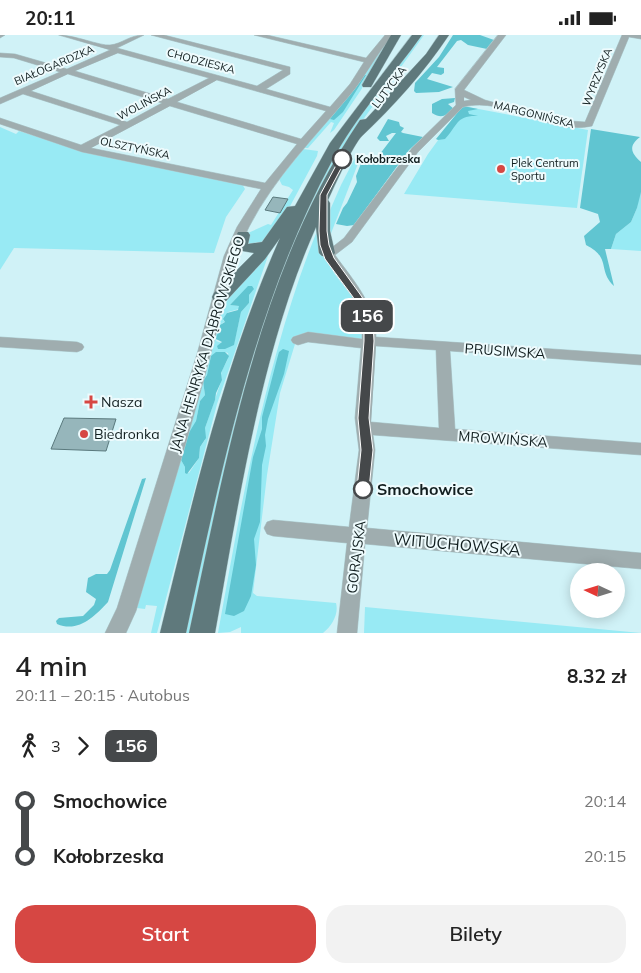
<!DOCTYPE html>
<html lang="pl">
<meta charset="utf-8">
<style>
body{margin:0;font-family:Mulish,sans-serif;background:#f2f2f2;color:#222;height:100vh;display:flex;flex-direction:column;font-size:19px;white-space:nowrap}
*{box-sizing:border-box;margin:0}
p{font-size:16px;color:#767676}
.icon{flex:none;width:28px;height:28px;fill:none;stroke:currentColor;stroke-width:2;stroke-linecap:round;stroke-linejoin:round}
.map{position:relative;height:598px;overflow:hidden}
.details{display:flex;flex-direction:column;background:#fff;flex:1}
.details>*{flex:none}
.badge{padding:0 10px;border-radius:8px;font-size:18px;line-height:32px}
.needle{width:32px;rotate:274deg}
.fabs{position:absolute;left:570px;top:528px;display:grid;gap:10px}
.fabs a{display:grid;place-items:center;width:55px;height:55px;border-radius:50%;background:#fff;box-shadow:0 2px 12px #0003;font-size:25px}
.map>.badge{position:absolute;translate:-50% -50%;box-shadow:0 0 0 2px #fff}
.legs{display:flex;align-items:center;gap:8px;height:55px;padding:0 15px;font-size:16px}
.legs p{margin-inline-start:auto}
.overview{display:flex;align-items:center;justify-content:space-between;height:85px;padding:0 15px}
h1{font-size:28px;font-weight:600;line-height:38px}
.action{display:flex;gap:10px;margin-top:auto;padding:10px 15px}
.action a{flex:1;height:58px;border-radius:20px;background:#d64743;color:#fff;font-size:20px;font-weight:600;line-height:58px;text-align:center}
.action a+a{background:#f2f2f2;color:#222}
ul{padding:0 15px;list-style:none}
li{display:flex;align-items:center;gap:18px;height:55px;font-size:19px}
li i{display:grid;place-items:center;width:8px;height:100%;margin:0 6px;background:currentColor}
li i::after{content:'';width:12px;height:12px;margin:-6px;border:4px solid;border-radius:50%;background:#fff}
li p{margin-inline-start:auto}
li:first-child i{background:linear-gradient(#0000 50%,currentColor 0)}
li:last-child i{background:linear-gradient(currentColor 50%,#0000 0)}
.status{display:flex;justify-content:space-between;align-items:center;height:35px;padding:0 25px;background:#fff;direction:ltr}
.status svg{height:14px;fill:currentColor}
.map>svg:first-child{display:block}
.green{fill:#98eaf4;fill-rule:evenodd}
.forest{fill:#60c5d1}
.building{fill:#96b6bb;stroke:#5a797d}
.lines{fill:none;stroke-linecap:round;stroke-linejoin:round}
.minor-casing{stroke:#aeccd0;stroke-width:1}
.major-casing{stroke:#aeccd0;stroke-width:1}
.minor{fill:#9fadaf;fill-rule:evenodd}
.major{fill:#5f797c;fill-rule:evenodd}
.line-1{fill:#45484a;stroke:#fff}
.stop-1-dot{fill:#fff;stroke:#45484a;stroke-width:2.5}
.poi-dot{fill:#d64743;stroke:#eefbfd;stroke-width:2}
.labels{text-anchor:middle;stroke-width:4;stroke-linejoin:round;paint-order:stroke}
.far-street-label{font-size:11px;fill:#111e1f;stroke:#eefbfd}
.far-stop-label{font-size:11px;font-weight:bold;fill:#111e1f;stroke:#eefbfd;text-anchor:start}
.far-poi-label{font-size:11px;fill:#111e1f;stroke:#eefbfd;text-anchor:start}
.street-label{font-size:14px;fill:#111e1f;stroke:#eefbfd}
.poi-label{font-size:14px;fill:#111e1f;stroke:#eefbfd;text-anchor:start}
.near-stop-label{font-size:16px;font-weight:bold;fill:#111e1f;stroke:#eefbfd;text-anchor:start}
.near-street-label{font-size:16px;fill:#111e1f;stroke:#eefbfd}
</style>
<div class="status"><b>20:11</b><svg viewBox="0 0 49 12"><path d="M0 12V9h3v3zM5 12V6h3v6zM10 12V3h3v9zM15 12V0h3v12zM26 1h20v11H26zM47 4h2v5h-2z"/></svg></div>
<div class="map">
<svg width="641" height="598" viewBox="0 0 641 598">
<rect width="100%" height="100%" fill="#d0f2f7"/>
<g class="green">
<path d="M 420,0 L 424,0 L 352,100 L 308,185 L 193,598 L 181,598 L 248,324 L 305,174 L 348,97 Z"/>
<path d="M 390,1 L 361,55 L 334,95 L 330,98 L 334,88 L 331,87 L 308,113 L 304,113 L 361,44 Z"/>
<path d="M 463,71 L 588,95 L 577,173 L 404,159 L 428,119 Z"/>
<path d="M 0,92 L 16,99 L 19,96 L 92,119 L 242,149 L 245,154 L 226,182 L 214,218 L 14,213 L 0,235 Z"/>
<path d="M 303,114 L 318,116 L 317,121 L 288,175 L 263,209 L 247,211 L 248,198 L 268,189 L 271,190 L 293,155 L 289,152 L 282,150 L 279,144 Z"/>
<path d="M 356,121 L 359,126 L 330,201 L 327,182 L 341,150 Z"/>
<path d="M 641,157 L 641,216 L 611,214 L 616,199 L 631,187 L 637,173 L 639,160 Z"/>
<path d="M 319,191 L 322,218 L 334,238 L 353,263 L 362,279 L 364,305 L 306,301 L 295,309 L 280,358 L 267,440 L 253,558 L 257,561 L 336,568 C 339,579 332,591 323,598 L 241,598 L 241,592 L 230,597 L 218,598 C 243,461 266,321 319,191 Z"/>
<path d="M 268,215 L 270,215 L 217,369 L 157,598 L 151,598 L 157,571 L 146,570 L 145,574 L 137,573 L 217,289 L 228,264 ZM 248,252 L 253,255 L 249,260 L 249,268 L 241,277 L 234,308 L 217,312 L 222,308 L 216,306 L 222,288 L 225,287 L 223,285 L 228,277 L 239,274 L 239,271 L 230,270 ZM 225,317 L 228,318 C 230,328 218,334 222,344 L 205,393 L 205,405 L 200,412 L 199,423 L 189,438 L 185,436 L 185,432 L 181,425 L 196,386 L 200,366 L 205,360 L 203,346 L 207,340 L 211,321 Z"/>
<path d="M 365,572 L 641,598 L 364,598 Z"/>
</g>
<g class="forest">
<path d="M 453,0 L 480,0 L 494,5 L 487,14 L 468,10 L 461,5 L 457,6 L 437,32 L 444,33 L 444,38 L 441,40 L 432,38 L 427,44 L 453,52 L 439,57 L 416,58 L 414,56 L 415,48 L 439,22 Z"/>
<path d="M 364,40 L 366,40 L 343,77 L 334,85 L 330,84 Z"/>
<path d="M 455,63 L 454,67 L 448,69 L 454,74 C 445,81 442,84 432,78 L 432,69 L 442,64 Z"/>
<path d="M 463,71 L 478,74 L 468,76 L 469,79 L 478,81 C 456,80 458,90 445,104 L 438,105 L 436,104 Z"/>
<path d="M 388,84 L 399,87 L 400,91 L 404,93 L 401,97 L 403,98 L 423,102 L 409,115 L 354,190 L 347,191 L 336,189 L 343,173 L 347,168 L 357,147 L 356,141 L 362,126 L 373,128 L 396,98 L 392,98 L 386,101 L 389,106 L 380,106 L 377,103 Z"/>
<path d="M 591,94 L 640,102 C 628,111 631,118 641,127 L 641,157 L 637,173 L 631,187 L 616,199 L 611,214 L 605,214 L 614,251 C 597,235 612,223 586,210 L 584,201 L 600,187 L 598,179 L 580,173 Z"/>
<path d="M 248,251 L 252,251 L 254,254 L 249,260 L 249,268 L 241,277 L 234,310 L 225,314 L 218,314 L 217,311 L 222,307 L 216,304 L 220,290 L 225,287 L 223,284 L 227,278 L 238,275 L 239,271 L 230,270 Z"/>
<path d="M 283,314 L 289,316 L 284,339 L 268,384 L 265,400 L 266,411 L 262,430 L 260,487 L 254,504 L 256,530 L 251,561 L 244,576 L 234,581 L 225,579 L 253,422 L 262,394 L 262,382 L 277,324 L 279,317 Z"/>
<path d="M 216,317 L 225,317 L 229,321 L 221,338 L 222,345 L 216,358 L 215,365 L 205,393 L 206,403 L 200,412 L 199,423 L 187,439 L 185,438 L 185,432 L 181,425 L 187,401 L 196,386 L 200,366 L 205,360 L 203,346 L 207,340 L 211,321 Z"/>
<path d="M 146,443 L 108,567 C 94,582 78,598 57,589 L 56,586 L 59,583 L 83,581 L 94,570 L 96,564 L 86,557 L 88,543 L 96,539 L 107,539 L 110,535 L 142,444 Z"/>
</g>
<g class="building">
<path d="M 273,162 L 288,164 L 280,178 L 265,175 Z"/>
<path d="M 64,383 L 116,384 L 106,416 L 51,414 Z"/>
</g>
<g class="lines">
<defs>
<g id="minor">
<path d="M 0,0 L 5,0 L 0,3 Z"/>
<path d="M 59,0 C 75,0 100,11 110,10 C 122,9 129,0 144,0 L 117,13 L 257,51 L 283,35 L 151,0 L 164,0 L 290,32 L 290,39 L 266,54 L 330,72 L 350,49 L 364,27 L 254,0 L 267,0 L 366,23 L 385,0 L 393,0 C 376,19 366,41 349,61 C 314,103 275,142 249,192 C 229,231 223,276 211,318 C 188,405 161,490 136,576 L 126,598 L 105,598 L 117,573 L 197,319 L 224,221 L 237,192 L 261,154 L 82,117 L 0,89 L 0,83 L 81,110 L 120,90 L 23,59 L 0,69 L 0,63 L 60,37 L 14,23 L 0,22 L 0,18 L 15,19 L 67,34 L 110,15 ZM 118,18 L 209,43 L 168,64 L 75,36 ZM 68,39 L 162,68 L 127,87 L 31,56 ZM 217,45 L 326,76 L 301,104 L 177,67 ZM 170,71 L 297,109 L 265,148 L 91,113 Z"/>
<path d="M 498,0 L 506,0 L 464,55 L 485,65 L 558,85 L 585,87 L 622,0 L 641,0 L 641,4 L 629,2 L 592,91 C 548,101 507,61 463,72 L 418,117 L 352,207 L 335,220 C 353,245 376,270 376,302 L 641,320 L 641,330 L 450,316 L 455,394 L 641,408 L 641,420 L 373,400 L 375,415 L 367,493 L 641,518 L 641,534 L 365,509 L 357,598 L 337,598 L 347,508 L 273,501 L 267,499 L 264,493 L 267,487 L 273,485 L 349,492 L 359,415 L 355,383 L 361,313 L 308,307 L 298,310 L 293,308 L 291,305 L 293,302 L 308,297 L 362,304 L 362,287 L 352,261 L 321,218 L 323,215 L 330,214 L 344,203 L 412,113 L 456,70 L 455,54 ZM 464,62 L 471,65 L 464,66 ZM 376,311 L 436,315 L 439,393 L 371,387 Z"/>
<path d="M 0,302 L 77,307 L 82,309 L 84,312 L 82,315 L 77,317 L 0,312 Z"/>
</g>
<g id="major">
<path d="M 391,0 L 401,0 L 371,52 L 363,52 L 362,50 Z"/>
<path d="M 412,0 L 422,0 C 392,42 356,81 332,126 C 253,273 221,437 186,598 L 160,598 C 193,464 224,329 280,203 L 265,224 L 226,266 L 220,267 L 214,266 L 212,262 L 214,258 L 254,218 L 237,215 L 233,207 L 238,197 L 248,197 L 250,200 L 248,209 L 262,207 L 287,172 L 295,171 L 330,108 Z"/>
<path d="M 439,0 L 449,0 C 425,36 393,72 362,101 C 353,110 334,152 328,165 L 330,168 L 330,196 L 335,218 L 332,221 L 322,221 L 319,218 L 316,192 C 261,315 239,466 215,598 L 189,598 C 227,423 258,236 360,85 L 366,84 L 426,19 Z"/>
</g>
</defs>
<use href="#minor" class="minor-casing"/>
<use href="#major" class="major-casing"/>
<use href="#minor" class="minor"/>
<use href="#major" class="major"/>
</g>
<path class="line-1" d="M 340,123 L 346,124 L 327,160 L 327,196 L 329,210 L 334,223 L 362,262 L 373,287 L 374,306 L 369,383 L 373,415 L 369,454 L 368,457 L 359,457 L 357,454 L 361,415 L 358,383 L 364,306 L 364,287 L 353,262 L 325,224 L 320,210 L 319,196 L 320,160 Z"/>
<g class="stop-1-dot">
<circle cx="342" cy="124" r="9"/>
<circle cx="363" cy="454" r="9"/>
</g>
<g class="poi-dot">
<circle cx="501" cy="134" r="5"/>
<path d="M88.5 359.5h5v5h5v5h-5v5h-5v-5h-5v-5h5z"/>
<circle cx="84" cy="399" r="5"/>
</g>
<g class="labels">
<g class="far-street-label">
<text transform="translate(201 26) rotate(15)" y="4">CHODZIESKA</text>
<text transform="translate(54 30) rotate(-23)" y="4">BIAŁOGARDZKA</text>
<text transform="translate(597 42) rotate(-68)" y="4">WYRZYSKA</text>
<text transform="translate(389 52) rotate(-53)" y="4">LUTYCKA</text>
<text transform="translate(144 68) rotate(-28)" y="4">WOLIŃSKA</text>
<text transform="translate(534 79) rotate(14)" y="4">MARGONIŃSKA</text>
<text transform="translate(135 113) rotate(12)" y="4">OLSZTYŃSKA</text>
</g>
<g class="far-stop-label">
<text x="356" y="128">Kołobrzeska</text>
</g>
<g class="far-poi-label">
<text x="511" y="132">Plek Centrum<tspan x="511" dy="13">Sportu</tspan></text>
</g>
<g class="street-label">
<text transform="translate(207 309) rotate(-73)" y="5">JANA HENRYKA DĄBROWSKIEGO</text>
<text transform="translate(505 316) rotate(4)" y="5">PRUSIMSKA</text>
<text transform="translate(503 404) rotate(4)" y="5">MROWIŃSKA</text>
<text transform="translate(356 522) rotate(-83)" y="5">GORAJSKA</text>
</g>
<g class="poi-label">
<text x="101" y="372">Nasza</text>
<text x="94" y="404">Biedronka</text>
</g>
<g class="near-stop-label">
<text x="377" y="460">Smochowice</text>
</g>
<g class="near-street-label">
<text transform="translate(457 509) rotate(5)" y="6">WITUCHOWSKA</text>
</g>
</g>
</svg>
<div class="fabs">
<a><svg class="needle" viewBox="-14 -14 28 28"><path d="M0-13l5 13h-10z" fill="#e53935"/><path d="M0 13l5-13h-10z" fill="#767676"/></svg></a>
</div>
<b class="badge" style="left:367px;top:281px;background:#45484a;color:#fff">156</b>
</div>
<section class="details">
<div class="overview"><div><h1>4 min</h1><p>20:11 – 20:15 · Autobus</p></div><b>8.32 zł</b></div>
<div class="legs"><svg class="icon" aria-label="walk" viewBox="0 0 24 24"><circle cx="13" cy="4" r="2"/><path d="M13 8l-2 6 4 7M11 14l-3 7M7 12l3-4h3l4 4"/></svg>3<svg class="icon" aria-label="forward" viewBox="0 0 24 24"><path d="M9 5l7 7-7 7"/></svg><b class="badge" style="background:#45484a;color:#fff">156</b></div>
<ul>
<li><i style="color:#45484a"></i><b>Smochowice</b><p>20:14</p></li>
<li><i style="color:#45484a"></i><b>Kołobrzeska</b><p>20:15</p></li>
</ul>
<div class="action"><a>Start</a><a>Bilety</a></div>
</section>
